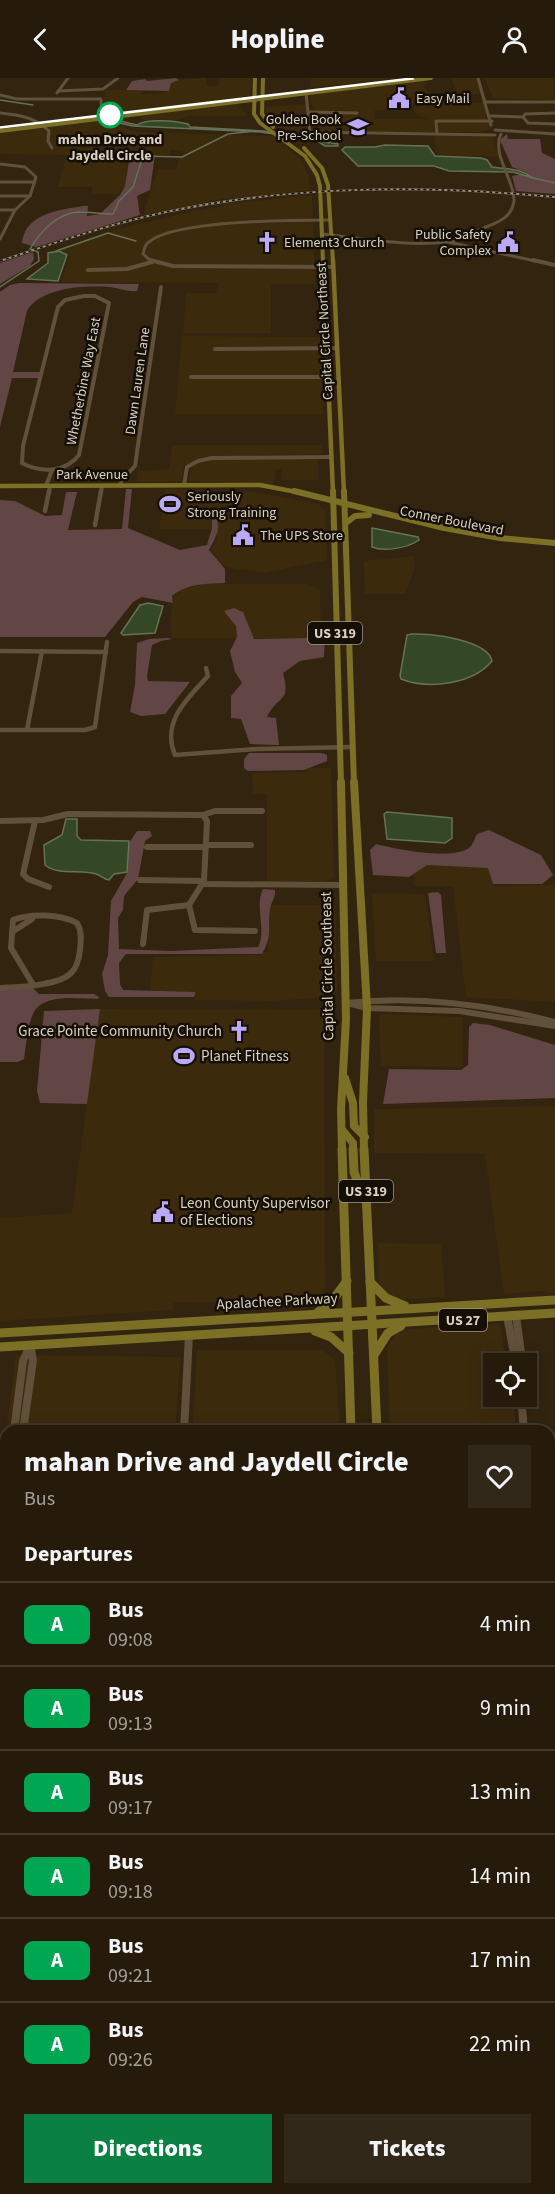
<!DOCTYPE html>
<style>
body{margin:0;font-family:"Source Sans 3",sans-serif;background:#322819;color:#f1f3f6;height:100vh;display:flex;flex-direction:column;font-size:22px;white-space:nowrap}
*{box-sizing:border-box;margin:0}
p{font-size:20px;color:#a4a19d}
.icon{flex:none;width:33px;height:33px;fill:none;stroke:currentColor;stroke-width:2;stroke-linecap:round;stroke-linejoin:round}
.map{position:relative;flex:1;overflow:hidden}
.panel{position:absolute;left:0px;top:1347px;width:555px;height:770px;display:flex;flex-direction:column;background:#261b0b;border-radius:18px 18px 0 0;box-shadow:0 3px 15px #0003,0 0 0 2px #42392c}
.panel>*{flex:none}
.badge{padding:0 12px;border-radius:9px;font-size:21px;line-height:39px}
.controls{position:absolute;left:483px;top:1275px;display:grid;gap:12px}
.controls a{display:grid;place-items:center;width:54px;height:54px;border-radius:0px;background:#261b0b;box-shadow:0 3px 15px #0003,0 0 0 2px #42392c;font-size:30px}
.map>.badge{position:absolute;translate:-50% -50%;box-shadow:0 0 0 3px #fff}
h2{padding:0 24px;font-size:22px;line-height:54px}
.round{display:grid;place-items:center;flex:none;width:63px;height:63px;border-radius:0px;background:#322819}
.head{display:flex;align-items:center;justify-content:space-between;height:102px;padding:0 24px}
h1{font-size:28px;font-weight:800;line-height:45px}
.cta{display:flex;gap:12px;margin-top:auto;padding:12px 24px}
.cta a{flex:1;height:69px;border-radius:0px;background:#0b8043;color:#fff;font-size:24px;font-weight:800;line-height:69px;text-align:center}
.cta a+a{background:#322819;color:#f1f3f6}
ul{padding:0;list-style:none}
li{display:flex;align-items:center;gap:18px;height:84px;padding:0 24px;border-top:2px solid #42392c}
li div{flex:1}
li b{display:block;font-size:22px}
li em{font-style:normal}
li .badge{min-width:66px;font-weight:700;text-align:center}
header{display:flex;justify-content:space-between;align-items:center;height:78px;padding:0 24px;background:#261b0b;font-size:27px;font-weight:800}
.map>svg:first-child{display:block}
.built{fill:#3c2a0d}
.green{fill:#624545}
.water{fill:#344826;stroke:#667155;stroke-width:1.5}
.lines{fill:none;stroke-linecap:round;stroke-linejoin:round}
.stream-far1{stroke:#667155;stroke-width:1.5}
.stream{stroke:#667155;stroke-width:3}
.minor-far5{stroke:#61513b;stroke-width:3}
.minor-far4{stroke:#61513b;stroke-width:4}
.minor-far3{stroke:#61513b;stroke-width:4.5}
.minor-far2{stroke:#61513b;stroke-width:6}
.minor-far1{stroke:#61513b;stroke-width:8}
.minor{stroke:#61513b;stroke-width:10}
.major-far5{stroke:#7b7025;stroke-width:4}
.major-far4{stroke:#7b7025;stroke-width:4.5}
.major-far3{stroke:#7b7025;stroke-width:6}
.major-far2{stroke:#7b7025;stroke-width:8}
.major-far1{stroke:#7b7025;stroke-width:9}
.major{stroke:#7b7025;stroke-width:12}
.rail-casing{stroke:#998e7e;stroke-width:2}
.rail{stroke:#150f06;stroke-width:1.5;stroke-dasharray:3;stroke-linecap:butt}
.line{fill:#00a651;stroke:#fff;stroke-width:1.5}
.stop-dot{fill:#fff;stroke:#00a651;stroke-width:3}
.labels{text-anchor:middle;stroke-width:5;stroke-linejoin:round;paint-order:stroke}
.far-poi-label{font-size:14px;fill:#dad1c4;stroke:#150f06;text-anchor:start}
.far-stop-label{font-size:14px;font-weight:bold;fill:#dad1c4;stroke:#150f06}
.far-street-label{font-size:14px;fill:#dad1c4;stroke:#150f06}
.shield{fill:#150f06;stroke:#9f978b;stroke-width:1.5}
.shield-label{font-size:14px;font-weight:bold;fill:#dad1c4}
.street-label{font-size:15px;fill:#dad1c4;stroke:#150f06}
.poi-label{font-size:15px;fill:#dad1c4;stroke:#150f06;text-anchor:start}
</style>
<header><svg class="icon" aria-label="back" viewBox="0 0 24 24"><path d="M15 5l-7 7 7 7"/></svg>Hopline<svg class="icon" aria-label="person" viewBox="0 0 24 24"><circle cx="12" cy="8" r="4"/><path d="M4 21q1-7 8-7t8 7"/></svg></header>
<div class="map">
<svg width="555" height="2116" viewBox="0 0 555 2116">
<rect width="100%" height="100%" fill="#32240f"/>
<g class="built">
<path d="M 206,0 L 206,8 L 218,8 L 219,0 L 252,0 L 250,18 L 108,36 L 101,33 L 106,12 L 142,12 L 141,17 L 168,14 L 170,3 Z"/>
<path d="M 311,0 L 397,0 L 311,10 Z"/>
<path d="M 451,0 L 477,0 L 482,16 L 457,16 Z"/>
<path d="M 485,0 L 553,0 L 555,22 L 493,20 Z"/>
<path d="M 425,2 L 428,7 L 422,8 L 429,15 L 425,20 L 428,22 L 427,23 L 414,25 L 411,28 L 374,33 L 374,41 L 429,41 L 415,36 L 414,30 L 433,24 L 484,25 L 487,44 L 492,51 L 480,54 L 313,54 L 314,33 L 309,17 Z"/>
<path d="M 236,25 L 248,38 L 189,38 L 175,43 L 143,42 L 137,37 Z"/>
<path d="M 306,26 L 307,56 L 289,57 L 273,46 L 266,36 L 266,29 Z"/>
<path d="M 101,41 L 136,54 L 273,58 L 303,83 L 308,97 L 310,112 L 222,121 L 143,137 L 158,91 L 176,92 L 179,80 L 190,75 L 171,72 L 170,77 L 129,77 L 125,107 L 118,116 L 92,116 L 92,109 L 58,109 L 66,77 L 0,76 L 0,54 Z"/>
<path d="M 434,55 L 492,57 L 499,79 L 437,77 Z"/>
<path d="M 312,117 L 315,206 L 271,206 L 271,255 L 183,255 L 186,215 L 216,215 L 218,205 L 61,204 L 70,177 L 60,172 L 115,152 L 185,135 L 224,128 L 225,126 Z"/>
<path d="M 182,258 L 321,259 L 323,336 L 175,336 Z"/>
<path d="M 172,367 L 322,367 L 322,376 L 206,379 L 185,387 L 180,403 L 137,404 L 138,393 L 169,391 Z"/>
<path d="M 210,382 L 318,382 L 318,402 L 282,402 L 282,391 L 276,391 L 273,407 L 189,403 L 192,388 Z"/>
<path d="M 165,411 L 256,414 L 318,426 L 325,433 L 327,482 L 264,495 L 225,489 L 210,472 L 217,462 L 216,451 L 159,451 Z"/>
<path d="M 414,478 L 414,493 L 405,516 L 365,516 L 364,483 Z"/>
<path d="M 205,506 L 307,506 L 316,510 L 320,513 L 321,546 L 319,554 L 307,560 L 172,560 L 170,543 L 174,518 L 183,511 Z"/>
<path d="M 307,690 L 331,690 L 334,798 L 332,801 L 325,803 L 267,803 L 267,716 L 253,716 L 252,695 L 307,694 Z"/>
<path d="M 423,787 L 489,787 L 493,808 L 555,807 L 555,924 L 466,919 L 453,808 L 414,808 L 413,794 Z"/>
<path d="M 372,815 L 425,816 L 434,883 L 376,883 Z"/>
<path d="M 269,827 L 335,827 L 337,913 L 332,919 L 272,923 L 195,922 L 195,914 L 150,914 L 153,879 L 262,877 L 262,874 L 268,874 Z"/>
<path d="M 100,931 L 324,932 L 325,1213 L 315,1222 L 305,1225 L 174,1224 L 172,1232 L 0,1243 L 0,1140 L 72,1135 Z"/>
<path d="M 382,936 L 462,939 L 463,989 L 381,988 L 379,941 Z"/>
<path d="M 555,1028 L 555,1216 L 539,1213 L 504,1216 L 485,1076 L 374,1075 L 374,1031 Z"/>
<path d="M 378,1165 L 441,1166 L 445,1219 L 405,1221 L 395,1220 L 384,1213 L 379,1203 Z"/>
<path d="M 500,1246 L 506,1285 L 494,1286 L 494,1318 L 512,1319 L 517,1353 L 390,1353 L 387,1269 L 395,1257 L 410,1251 Z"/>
<path d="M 197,1272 L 323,1272 L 335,1282 L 340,1353 L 193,1350 Z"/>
<path d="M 16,1277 L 181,1279 L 175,1353 L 6,1353 Z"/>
<path d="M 6,1355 L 6,1596 L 0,1596 L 0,1401 Z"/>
</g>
<g class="green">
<path d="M 176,0 L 179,2 L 171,5 L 169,13 L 126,12 L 132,3 L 145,1 L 147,3 Z"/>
<path d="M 507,56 L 508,61 L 540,61 L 542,75 L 555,81 L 555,116 L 516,113 L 512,98 L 528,95 L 512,89 L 500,62 Z"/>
<path d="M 130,77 L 155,77 L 150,112 L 137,118 L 140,137 L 36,169 L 22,165 C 25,135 60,132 83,128 L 88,128 L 87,138 L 100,136 L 120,117 L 125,108 Z"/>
<path d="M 33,174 L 34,181 L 30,188 L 0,206 L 0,185 Z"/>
<path d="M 19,205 L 139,206 L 137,213 C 127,214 119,210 109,209 C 84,207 41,209 27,233 L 13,294 L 41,294 L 40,300 L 12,300 L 0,349 L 0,214 L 10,207 Z"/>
<path d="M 126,411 L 132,411 L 128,450 L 180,472 L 207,467 L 212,450 L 212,433 C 223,448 217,457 209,472 L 225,491 L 225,505 C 205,506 188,505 172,518 L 173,525 L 142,519 L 133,524 L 105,559 L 0,559 L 0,422 L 15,423 L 45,438 L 62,437 L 66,414 L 77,414 L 68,452 L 122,451 Z"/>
<path d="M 234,530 L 243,534 L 254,561 L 308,560 L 325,557 L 324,579 L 300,583 L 283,595 C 291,626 279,615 267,639 L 276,640 L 279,667 L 250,666 L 241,641 L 231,640 L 231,618 L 242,605 L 235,594 L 230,573 L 237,559 L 236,548 L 224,533 Z"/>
<path d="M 168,560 L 172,561 L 161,563 L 152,567 L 147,598 L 148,603 L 190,604 L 165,636 L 141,638 L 130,634 L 135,607 L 137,565 L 149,561 Z"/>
<path d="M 249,675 L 322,675 L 327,677 L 327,683 L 304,692 L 248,693 L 244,690 L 244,681 Z"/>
<path d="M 489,752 L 541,777 L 553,797 L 542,806 L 493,806 L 488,790 L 427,787 L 409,799 L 373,797 L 370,772 L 376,766 C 395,771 455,783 470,769 C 473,766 475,760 477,756 Z"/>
<path d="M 137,753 L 150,753 L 152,758 L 145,763 L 138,801 L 124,818 L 123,832 L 118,840 L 119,871 L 171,873 L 258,869 C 267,852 254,828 263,811 L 275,812 C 276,820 271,824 270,831 C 267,851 273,857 262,876 L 126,876 L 119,885 L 120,906 L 123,912 L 195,914 L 195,917 L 194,919 L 109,919 L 105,913 L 102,896 L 108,877 L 111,823 L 127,795 L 129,765 Z"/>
<path d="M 438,814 L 441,817 L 446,875 L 436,875 L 428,815 Z"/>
<path d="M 30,907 L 39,916 L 94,916 L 99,919 L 98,921 C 80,921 45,915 34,934 C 28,944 26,969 24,981 L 18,984 L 0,984 L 0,913 Z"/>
<path d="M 100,931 L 87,1026 L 40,1025 L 37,1013 L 44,933 Z"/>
<path d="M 473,945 L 490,947 L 555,967 L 555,1020 L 383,1026 L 389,991 L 461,992 L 468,987 L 469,949 Z"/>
<path d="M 0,1655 L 6,1655 L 6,2110 L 104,2111 L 99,2116 L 0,2116 Z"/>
</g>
<g class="water">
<path d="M 112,41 L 137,47 C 147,40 176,43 188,46 L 190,49 L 263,53 L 329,65 L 332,62 L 332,65 L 338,66 L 338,68 L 325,68 L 317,63 L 261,54 L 133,48 L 105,42 Z"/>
<path d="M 385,67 L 428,68 L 435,78 L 481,80 L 487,82 L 492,89 C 508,92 519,89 533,100 L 513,94 L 449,93 L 434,88 L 358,88 L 342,72 L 345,69 L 375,69 Z"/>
<path d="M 59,173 L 67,177 L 58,203 L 27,201 L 48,185 L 48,175 Z"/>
<path d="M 372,450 L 418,459 L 419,462 C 408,470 384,474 372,469 Z"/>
<path d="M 148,525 L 163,528 L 155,555 L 123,557 L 121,555 L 140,527 Z"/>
<path d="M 411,556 C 430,555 488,562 492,583 C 473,606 429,612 401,601 L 400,598 L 407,557 Z"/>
<path d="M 387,734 L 452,740 L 452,760 L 445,765 L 387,761 L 384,736 Z"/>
<path d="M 66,741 L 77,741 L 77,758 L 81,762 L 129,763 L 127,794 L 114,796 L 109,802 C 103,801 101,797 96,796 C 80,791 58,798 45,787 L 44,767 L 62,757 Z"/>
</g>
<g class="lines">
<g class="stream-far1">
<path d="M 0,22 L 33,27"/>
<path d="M 533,100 L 555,105"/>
<path d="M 56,173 L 108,155 L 136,163"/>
<path d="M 0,209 L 39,183 L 38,174 L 30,171 C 40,154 57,135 79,134 C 90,134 102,136 113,136 L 119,123 L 133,109 L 143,78 L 182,79 L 228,56 L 255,53"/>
</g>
<path class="stream" d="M 549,1957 L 555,1955"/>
<g class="minor-far5">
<path d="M 478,0 L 491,47"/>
<path d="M 58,13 L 103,11 L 118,0"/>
<path d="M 57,15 L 68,0"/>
<path d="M 306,15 L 310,54 L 495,57"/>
<path d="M 0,17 L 17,21 L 101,21 L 102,38"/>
<path d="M 484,24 L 555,24"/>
<path d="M 308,34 L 357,35"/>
<path d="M 0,35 C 19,37 35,39 49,53 L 48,63 L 52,70"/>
<path d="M 491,38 L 523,39"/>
<path d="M 523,39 L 528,45 L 555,46"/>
<path d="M 523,39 L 525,36 L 555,35"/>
<path d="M 495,52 L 555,56"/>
<path d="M 437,55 L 436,43 L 492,43"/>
<path d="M 0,86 L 25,89 L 36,99 L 30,118 L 15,132 L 0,161"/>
<path d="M 0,104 L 35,104"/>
<path d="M 0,118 L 30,118"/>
<path d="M 0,132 L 15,132"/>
<path d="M 322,156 C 362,160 407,169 447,164 C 460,162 474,154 486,149 C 499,144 512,139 514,123 C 515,103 491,76 501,56"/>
<path d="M 448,164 L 540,184"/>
<path d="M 152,184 L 143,176 C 144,173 144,170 146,167 C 165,142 298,142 330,142"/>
</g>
<g class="minor-far4">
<path d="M 150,182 L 173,188 L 333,189"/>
<path d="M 533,182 L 555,187"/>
<path d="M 88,192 L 127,191 L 152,184"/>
<path d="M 84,218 L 95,218 L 109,225 L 79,377 C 65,395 41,395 22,385 L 23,368 L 58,229 L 65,222 Z"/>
<path d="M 215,271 L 337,270"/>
<path d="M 191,299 L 328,299"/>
<path d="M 184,407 L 187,389 L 198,383 L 212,380 L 331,379"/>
<path d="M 46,408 L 52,392"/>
<path d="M 120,408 L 121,403 L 135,388 L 161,209"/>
<path d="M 49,415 L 50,408"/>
<path d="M 101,415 L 102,408"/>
</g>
<g class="minor-far3">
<path d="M 45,433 L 49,413"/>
<path d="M 95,447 L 101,413"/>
<path d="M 0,573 L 106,574"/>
<path d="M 206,590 L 208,598 C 187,621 161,644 175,677 L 257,671 L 352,669"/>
<path d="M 0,652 L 85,652 L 95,649 L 107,564"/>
<path d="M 27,652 L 42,573"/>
</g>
<g class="minor-far2">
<path d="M 203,737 L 215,733 L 262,733"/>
<path d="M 0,743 L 43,742 L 68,736 L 203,737 L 207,743 L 204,803 L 189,827"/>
<path d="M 35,743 L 23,796 L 28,801 L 49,809"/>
<path d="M 206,767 L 251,767"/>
<path d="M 147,769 L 206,769"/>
<path d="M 140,802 L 204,803"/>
<path d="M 203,806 L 343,807"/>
<path d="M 189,827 L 195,852 L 255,853"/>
<path d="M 12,854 L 32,841"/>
<path d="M 143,866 L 147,832 L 189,827"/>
<path d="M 0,910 C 18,909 60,908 72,894 C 77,889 79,880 80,872 C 81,863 82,853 77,845 C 61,836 30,835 13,842 L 11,870 L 32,905"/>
<path d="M 346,925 C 418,917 486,926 555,944"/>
<path d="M 351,926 L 367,930 L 459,933 L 555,948"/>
</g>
<g class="minor-far1">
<path d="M 507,1238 L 516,1286"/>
<path d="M 516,1238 L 521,1275 L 519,1286"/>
<path d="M 521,1318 L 524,1353"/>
<path d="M 14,1353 L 23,1283 L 30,1267"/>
<path d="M 23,1353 L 33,1282 L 30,1267"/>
<path d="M 184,1353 L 189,1257"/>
<path d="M 549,1371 L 555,1371"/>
</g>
<g class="minor">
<path d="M 549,1540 L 555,1540"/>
<path d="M 549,1653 L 555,1653"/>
<path d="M 549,1775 L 555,1775"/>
</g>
<g class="major-far5">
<path d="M 255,0 L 254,36 L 260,45 L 305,78 L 317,97 L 320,108 L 323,184"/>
<path d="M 263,0 L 262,36 L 273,49"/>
<path d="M 0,53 L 431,0"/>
<path d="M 304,70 L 322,90 L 328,107 L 333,184"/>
</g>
<g class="major-far4">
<path d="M 323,182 L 333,415"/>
<path d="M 333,182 L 344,415"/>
<path d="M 0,408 L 260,407 L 302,415"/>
</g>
<g class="major-far3">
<path d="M 294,413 L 444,450 L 500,460 L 555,465"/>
<path d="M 333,413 L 341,705"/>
<path d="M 344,413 L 354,705"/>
<path d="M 346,445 L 355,438 L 369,437"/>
</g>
<g class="major-far2">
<path d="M 341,704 L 346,941 L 341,1031 L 342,1072"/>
<path d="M 354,704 L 367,930 L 363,1024 L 364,1072"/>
<path d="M 345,1000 L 353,1025 L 354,1048 L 365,1059"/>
<path d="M 343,1053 L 353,1065 L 353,1072"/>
</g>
<g class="major-far1">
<path d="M 342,1071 L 351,1353"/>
<path d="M 353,1071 L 354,1094 L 364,1121"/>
<path d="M 364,1071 L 377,1353"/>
<path d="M 370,1204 L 386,1220 L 405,1228"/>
<path d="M 317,1235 L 332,1223 L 347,1203"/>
<path d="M 315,1253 L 331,1259 L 349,1275"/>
<path d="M 0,1255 L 555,1222"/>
<path d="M 0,1269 L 555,1235"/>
<path d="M 374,1277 L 388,1255 L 401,1248"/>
</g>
<g class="major">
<path d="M 159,2116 L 164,2110"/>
<path d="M 203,2116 L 207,2110"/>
</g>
<defs>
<path id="rail" d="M 0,183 C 55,165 109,146 166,134 C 295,107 424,107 555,119"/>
</defs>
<use href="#rail" class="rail-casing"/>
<use href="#rail" class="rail"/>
</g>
<path class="line" d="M 412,0 L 413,1 L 0,50 L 0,49 Z"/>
<defs>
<symbol id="civic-bare" viewBox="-9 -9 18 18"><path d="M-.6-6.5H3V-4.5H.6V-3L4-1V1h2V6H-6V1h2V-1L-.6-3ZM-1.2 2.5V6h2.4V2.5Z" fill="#baaaf6" stroke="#150f06" stroke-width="2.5" paint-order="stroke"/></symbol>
<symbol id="school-bare" viewBox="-9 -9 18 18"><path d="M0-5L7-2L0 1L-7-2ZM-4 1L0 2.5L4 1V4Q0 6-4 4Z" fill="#baaaf6" stroke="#150f06" stroke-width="2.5" paint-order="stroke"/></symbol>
<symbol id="church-bare" viewBox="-9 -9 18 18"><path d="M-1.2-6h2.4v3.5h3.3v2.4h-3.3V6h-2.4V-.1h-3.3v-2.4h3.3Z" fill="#baaaf6" stroke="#150f06" stroke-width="2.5" paint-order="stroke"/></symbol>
<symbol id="stadium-bare" viewBox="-9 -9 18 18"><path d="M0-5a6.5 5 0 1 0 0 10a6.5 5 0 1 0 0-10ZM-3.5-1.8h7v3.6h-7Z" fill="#baaaf6" stroke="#150f06" stroke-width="2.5" paint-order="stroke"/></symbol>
</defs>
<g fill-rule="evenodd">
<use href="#civic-bare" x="384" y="5" width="30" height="30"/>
<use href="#school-bare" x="343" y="34" width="30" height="30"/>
<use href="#church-bare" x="252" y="149" width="30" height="30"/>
<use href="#civic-bare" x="493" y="149" width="30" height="30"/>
<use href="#stadium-bare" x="155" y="411" width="30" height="30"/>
<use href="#civic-bare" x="228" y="442" width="30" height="30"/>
<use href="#church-bare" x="224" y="938" width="30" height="30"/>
<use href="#stadium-bare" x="169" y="963" width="30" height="30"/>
<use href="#civic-bare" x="148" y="1119" width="30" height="30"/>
</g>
<circle class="stop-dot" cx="110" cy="37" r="12"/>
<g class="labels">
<g class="far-poi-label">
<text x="416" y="25">Easy Mail</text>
<text x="341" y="46" text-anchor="end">Golden Book<tspan x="341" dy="16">Pre-School</tspan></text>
<text x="491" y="161" text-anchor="end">Public Safety<tspan x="491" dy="16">Complex</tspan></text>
<text x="284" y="169">Element3 Church</text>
<text x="187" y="423">Seriously<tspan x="187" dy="16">Strong Training</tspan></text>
<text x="260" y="462">The UPS Store</text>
</g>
<g class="far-stop-label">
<text x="110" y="66">mahan Drive and<tspan x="110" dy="16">Jaydell Circle</tspan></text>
</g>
<g class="far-street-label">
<text transform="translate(324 253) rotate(-93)" y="5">Capital Circle Northeast</text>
<text transform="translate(83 303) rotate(-79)" y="5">Whetherbine Way East</text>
<text transform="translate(137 303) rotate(-82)" y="5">Dawn Lauren Lane</text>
<text x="92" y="401">Park Avenue</text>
<text transform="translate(452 442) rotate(11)" y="5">Conner Boulevard</text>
</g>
<g class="shield">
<rect x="308" y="544" width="54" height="22" rx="4.5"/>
<rect x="339" y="1102" width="54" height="22" rx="4.5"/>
<rect x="439" y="1231" width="48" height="22" rx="4.5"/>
</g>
<g class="shield-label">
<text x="335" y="560">US 319</text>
<text x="366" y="1118">US 319</text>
<text x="463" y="1247">US 27</text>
</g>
<g class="street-label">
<text transform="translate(327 888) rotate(-91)" y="5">Capital Circle Southeast</text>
<text transform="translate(277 1223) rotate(-3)" y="5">Apalachee Parkway</text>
</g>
<g class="poi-label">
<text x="222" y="958" text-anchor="end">Grace Pointe Community Church</text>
<text x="201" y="983">Planet Fitness</text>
<text x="180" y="1130">Leon County Supervisor<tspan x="180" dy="17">of Elections</tspan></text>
</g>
</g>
</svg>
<div class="controls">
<a><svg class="icon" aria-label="locate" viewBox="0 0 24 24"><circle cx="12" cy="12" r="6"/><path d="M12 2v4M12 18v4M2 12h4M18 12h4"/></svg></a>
</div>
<section class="panel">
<div class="head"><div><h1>mahan Drive and Jaydell Circle</h1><p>Bus</p></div><a class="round"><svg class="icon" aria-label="heart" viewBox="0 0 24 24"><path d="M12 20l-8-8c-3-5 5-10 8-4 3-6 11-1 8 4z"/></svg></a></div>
<h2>Departures</h2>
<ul>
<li><span class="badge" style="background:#00a651;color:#fff">A</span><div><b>Bus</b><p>09:08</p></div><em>4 min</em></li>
<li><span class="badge" style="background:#00a651;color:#fff">A</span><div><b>Bus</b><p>09:13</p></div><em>9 min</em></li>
<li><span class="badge" style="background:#00a651;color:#fff">A</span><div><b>Bus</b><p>09:17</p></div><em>13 min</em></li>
<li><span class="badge" style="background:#00a651;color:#fff">A</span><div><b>Bus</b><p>09:18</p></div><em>14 min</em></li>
<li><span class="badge" style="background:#00a651;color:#fff">A</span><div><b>Bus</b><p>09:21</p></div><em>17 min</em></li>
<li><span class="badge" style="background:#00a651;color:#fff">A</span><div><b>Bus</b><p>09:26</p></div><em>22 min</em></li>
</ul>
<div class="cta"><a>Directions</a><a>Tickets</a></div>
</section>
</div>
